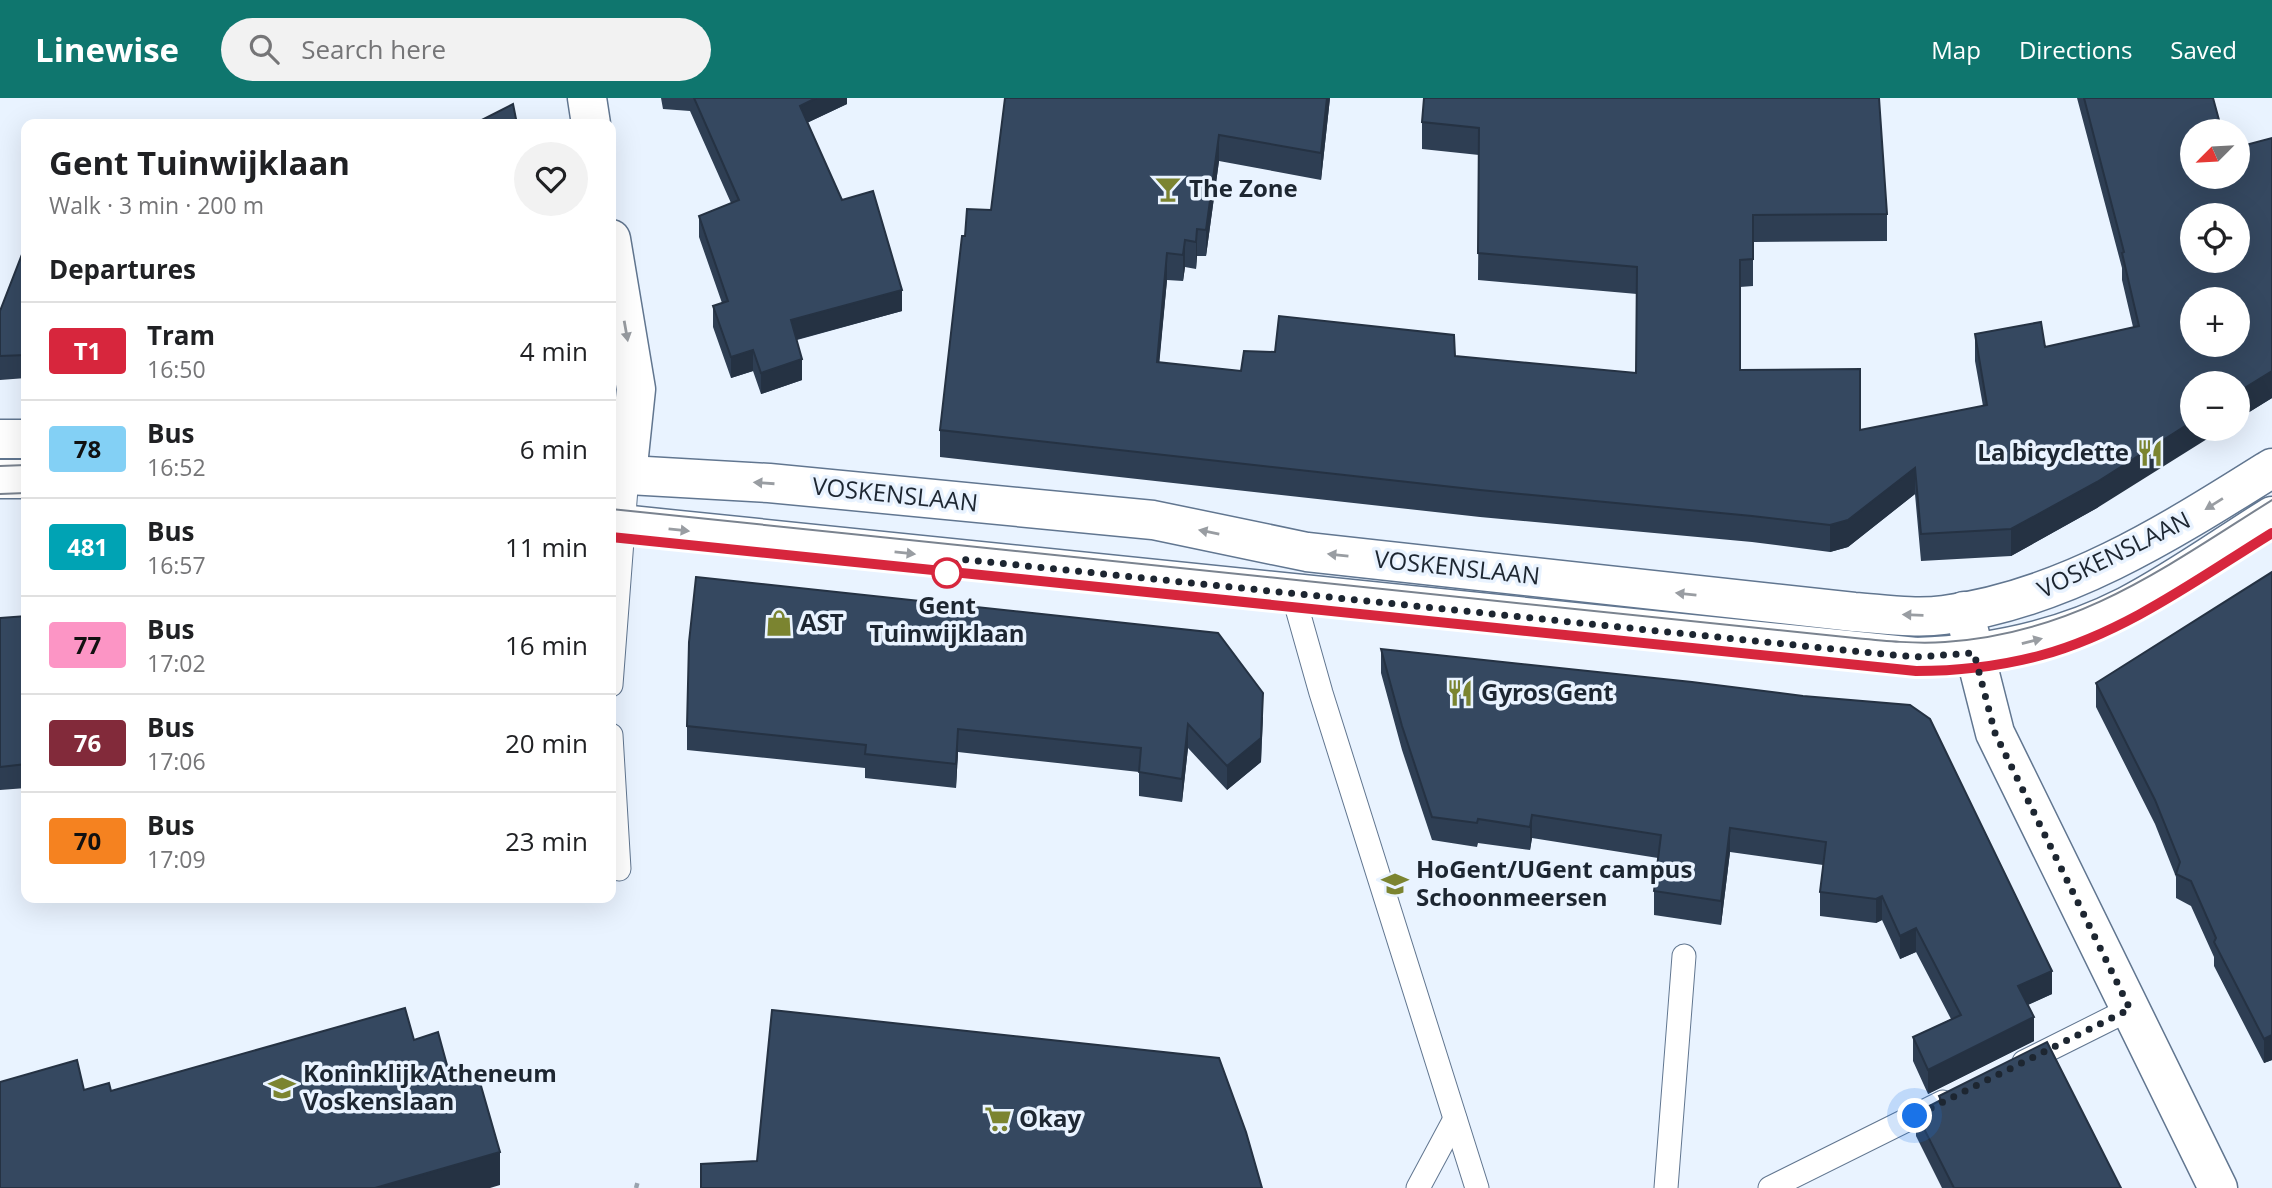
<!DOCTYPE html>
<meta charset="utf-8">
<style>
body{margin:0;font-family:"Open Sans",sans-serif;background:#f2f2f2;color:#202124;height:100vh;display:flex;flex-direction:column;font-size:26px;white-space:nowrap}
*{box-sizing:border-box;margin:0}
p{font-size:23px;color:#757577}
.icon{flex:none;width:38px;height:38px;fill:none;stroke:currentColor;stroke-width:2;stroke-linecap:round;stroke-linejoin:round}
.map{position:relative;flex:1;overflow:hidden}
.panel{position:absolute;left:21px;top:21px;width:595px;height:784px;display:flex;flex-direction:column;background:#fff;border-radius:14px;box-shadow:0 7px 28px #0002}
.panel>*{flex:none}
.badge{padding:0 14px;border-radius:5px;font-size:24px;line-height:46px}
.needle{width:46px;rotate:246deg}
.buttons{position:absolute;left:2180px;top:21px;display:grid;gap:14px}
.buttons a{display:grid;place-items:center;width:70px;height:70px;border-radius:50%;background:#fff;box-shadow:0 7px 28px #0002;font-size:35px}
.you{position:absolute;width:35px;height:35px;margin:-18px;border:5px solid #fff;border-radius:50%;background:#1a73e8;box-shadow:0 0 0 10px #1a73e833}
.map>.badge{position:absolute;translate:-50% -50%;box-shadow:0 0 0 4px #fff}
h2{padding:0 28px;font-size:26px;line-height:63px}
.round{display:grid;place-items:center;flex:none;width:74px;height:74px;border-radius:37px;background:#f2f2f2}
.overview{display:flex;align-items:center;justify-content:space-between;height:119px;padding:0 28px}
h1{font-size:33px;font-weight:700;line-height:52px}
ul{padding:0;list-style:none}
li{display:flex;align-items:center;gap:21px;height:98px;padding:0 28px;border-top:2px solid #e0e0e0}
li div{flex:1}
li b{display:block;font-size:26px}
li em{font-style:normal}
li .badge{min-width:77px;font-weight:700;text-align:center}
header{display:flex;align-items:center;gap:42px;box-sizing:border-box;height:98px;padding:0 35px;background:#0f766e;color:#fff}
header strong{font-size:33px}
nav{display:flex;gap:38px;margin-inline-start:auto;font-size:24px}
.search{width:490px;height:63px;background:#f2f2f2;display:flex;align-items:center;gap:18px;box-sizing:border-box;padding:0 24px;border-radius:38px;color:#757577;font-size:26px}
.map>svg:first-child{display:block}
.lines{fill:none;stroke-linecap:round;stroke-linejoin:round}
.service-casing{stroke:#617690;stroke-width:25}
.minor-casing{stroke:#617690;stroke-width:41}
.tertiary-casing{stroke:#617690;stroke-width:41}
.path{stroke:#99a3ae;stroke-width:4.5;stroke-dasharray:5 5;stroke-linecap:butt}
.service{stroke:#fff;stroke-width:23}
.minor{stroke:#fff;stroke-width:38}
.tertiary{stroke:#fff;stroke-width:38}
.tram{stroke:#7a838f;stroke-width:2}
.wall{fill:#2e3e53}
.shaded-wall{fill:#253243}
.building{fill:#354860;stroke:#253243;stroke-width:2;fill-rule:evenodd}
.oneway{fill:#999da2}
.line-casing{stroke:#fff;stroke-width:16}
.line{stroke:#d7263d;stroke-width:10}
.walk{stroke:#1d2631;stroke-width:7;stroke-dasharray:0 12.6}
.stop-dot{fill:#fff;stroke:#d7263d;stroke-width:3.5}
.labels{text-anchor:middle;stroke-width:7;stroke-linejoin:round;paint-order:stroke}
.poi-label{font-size:24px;font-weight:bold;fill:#1d2631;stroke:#e9f3ff;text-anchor:start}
.street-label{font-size:24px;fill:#1d2631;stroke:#e9f3ff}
.stop-label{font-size:24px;font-weight:bold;fill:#1d2631;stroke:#e9f3ff}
</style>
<header>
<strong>Linewise</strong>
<div class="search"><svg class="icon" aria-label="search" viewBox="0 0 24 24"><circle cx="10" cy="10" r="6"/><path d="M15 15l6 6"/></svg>Search here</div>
<nav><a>Map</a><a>Directions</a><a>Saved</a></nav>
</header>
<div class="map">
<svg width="2272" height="1090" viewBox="0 0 2272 1090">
<rect width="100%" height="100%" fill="#e9f3ff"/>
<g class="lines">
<defs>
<g id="service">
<path d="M 1293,496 L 1321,595 L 1477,1090"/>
<path d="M 611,587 L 627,377"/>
<path d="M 611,637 L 619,771"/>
<path d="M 2024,964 L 2130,911"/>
<path d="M 1418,1090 L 1455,1021"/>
<path d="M 1666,1090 L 1684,858"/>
<path d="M 1770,1090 L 1943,1004"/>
</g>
<g id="minor">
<path d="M 587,0 L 591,26"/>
<path d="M 611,141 L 636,291 L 627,377"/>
<path d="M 1964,513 L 1995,635 L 2218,1090"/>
</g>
<g id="tertiary">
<path d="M 0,341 L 26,341"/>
<path d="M 611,376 L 769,385 L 1153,422 L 1307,454 L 1854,514 C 1883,516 1915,521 1944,517 C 2065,501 2170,434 2272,370"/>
<path d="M 0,381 L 26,381"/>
<path d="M 611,425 L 1916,559 C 1989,557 2062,541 2127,508 C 2177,482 2224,448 2272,418"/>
</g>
</defs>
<use href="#service" class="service-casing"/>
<use href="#minor" class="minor-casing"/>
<use href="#tertiary" class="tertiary-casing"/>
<path class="path" d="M 636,1090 L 638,1083"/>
<use href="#service" class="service"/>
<use href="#minor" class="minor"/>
<use href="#tertiary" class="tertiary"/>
<g class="tram">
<path d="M 0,368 L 26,367"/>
<path d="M 0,396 L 26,395"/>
<path d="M 611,411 L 1855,540 C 1885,543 1915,546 1945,544 C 2077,535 2164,470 2272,402"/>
<path d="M 611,439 L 1916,573 C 1958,573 2001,568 2042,557 C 2126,534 2199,480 2272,435"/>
</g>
</g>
<g class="wall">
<path d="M 661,0 L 847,0 L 847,6 L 807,25 L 842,102 L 902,213 L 797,242 L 802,282 L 761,296 L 753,273 L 731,280 L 713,229 L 713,208 L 722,205 L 699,139 L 699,118 L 731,105 L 690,13 L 663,11 Z"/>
<path d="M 1330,0 L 1321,82 L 1219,63 L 1206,158 L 1197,158 L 1196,171 L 1185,169 L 1183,183 L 1167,182 L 1159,264 L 1241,273 L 1275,254 L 1455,258 L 1636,275 L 1637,196 L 1478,182 L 1479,57 L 1422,51 L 1422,24 L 1424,0 L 1887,116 L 1887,143 L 1753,144 L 1753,188 L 1740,189 L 1740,272 L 1860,332 L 1983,308 L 1975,263 L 1975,236 L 2045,249 L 2133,229 L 2122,182 L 2122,170 L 2077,0 L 2213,0 L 2193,79 L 2242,48 L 2272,40 L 2272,300 L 2238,321 L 2238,285 L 2097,410 L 2011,458 L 1921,463 L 1915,396 L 1848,449 L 1830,454 L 1752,444 L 1480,419 L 940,359 L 940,332 L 965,138 L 991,112 Z"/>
<path d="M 26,146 L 26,280 L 0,282 L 0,213 Z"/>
<path d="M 2272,474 L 2272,962 L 2264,965 L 2214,868 L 2214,859 L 2191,808 L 2176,800 L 2176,779 L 2155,726 L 2096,609 L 2096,585 Z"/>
<path d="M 26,518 L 26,690 L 0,692 L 0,520 Z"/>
<path d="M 1381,551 L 1692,584 L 2052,896 L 2028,907 L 2034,943 L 1928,996 L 1913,963 L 1913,939 L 1951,921 L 1916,854 L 1900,861 L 1882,822 L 1876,825 L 1820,818 L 1820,794 L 1823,767 L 1730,754 L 1721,827 L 1654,817 L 1654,793 L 1658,760 L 1532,740 L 1530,752 L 1478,745 L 1477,749 L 1432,742 L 1402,652 L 1381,575 Z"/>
<path d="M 1263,619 L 1261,664 L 1227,692 L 1188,650 L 1182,704 L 1139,698 L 1139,674 L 958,654 L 956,690 L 865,680 L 865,670 L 687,652 L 687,628 Z"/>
<path d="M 1939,998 L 2121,1090 L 1942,1090 L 1916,1038 L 1916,1015 L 1939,1003 Z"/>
</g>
<g class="shaded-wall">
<path d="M 816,0 L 847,0 L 847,6 L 800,28 L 800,8 Z"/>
<path d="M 1327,0 L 1330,0 L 1321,82 L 1321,55 Z"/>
<path d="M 1219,37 L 1219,63 L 1206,158 L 1206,132 Z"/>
<path d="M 1197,131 L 1197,158 L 1196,171 L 1196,144 Z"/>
<path d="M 1185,142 L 1185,169 L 1183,183 L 1183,157 Z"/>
<path d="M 1167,155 L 1167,182 L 1157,290 L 1157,264 Z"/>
<path d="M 902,192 L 902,213 L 791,243 L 791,222 Z"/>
<path d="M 753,252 L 753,273 L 731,280 L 731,259 Z"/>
<path d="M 802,261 L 802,282 L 761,296 L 761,275 Z"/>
<path d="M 2272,273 L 2272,300 L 2238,321 L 2238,294 Z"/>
<path d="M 2193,323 L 2193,331 L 2223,331 L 2097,410 L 2011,458 L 2011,431 Z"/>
<path d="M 1915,370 L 1915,396 L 1848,449 L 1830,454 L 1830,427 Z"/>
<path d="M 1263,595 L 1261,664 L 1227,692 L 1227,668 Z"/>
<path d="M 1188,626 L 1188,650 L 1182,704 L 1182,681 Z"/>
<path d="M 958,631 L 958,654 L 956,690 L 956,666 Z"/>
<path d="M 1532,717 L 1532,740 L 1530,752 L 1530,729 Z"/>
<path d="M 1730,730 L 1730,754 L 1721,827 L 1721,803 Z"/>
<path d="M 1882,798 L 1882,822 L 1876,825 L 1876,801 Z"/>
<path d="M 1916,830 L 1916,854 L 1900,861 L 1900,838 Z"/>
<path d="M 2052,873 L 2052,896 L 2018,911 L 2018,888 Z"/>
<path d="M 2034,919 L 2034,943 L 1928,996 L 1928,972 Z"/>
<path d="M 2272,937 L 2272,962 L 2264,965 L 2264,941 Z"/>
<path d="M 500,1054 L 500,1087 L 490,1090 L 375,1090 Z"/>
</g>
<g class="building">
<path d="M 694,0 L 816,0 L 800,8 L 842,102 L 873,93 L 902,192 L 791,222 L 802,261 L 761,275 L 753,252 L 731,259 L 713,208 L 728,203 L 699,118 L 739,102 Z"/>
<path d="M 1005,0 L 1327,0 L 1321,55 L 1219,37 L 1206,132 L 1197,131 L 1196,144 L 1185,142 L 1183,157 L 1167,155 L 1157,264 L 1241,273 L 1244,253 L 1275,254 L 1279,218 L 1454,237 L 1455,258 L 1636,275 L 1637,169 L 1478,155 L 1479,30 L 1422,24 L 1424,0 L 1879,0 L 1887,116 L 1753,117 L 1753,161 L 1740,162 L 1740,272 L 1860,271 L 1860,332 L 1987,307 L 1975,236 L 2041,224 L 2045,249 L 2139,228 L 2122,155 L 2124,154 L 2084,0 L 2213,0 L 2222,33 L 2193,33 L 2193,79 L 2238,79 L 2238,45 L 2241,44 L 2242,48 L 2272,40 L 2272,273 L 2238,294 L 2238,285 L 2193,285 L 2193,323 L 2097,384 L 2011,431 L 1921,436 L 1915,370 L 1848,422 L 1830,427 L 1752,418 L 1480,392 L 940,332 L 962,138 L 965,138 L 967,111 L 991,112 ZM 2193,117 L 2238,117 L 2238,163 L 2193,163 ZM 2193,201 L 2238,201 L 2238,247 L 2193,247 Z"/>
<path d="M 513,6 L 517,26 L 474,26 Z"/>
<path d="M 26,146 L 26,257 L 0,258 L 0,213 Z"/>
<path d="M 2272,474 L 2272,937 L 2264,941 L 2214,844 L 2216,840 L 2191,783 L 2176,776 L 2180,764 L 2155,702 L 2096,585 Z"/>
<path d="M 696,479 L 1218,535 L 1263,595 L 1261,640 L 1227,668 L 1188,626 L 1182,681 L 1139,674 L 1141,650 L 958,631 L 956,666 L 865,656 L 866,647 L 687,628 L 689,544 Z"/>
<path d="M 26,518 L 26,666 L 0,669 L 0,520 Z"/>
<path d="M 1381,551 L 1692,584 L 1803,598 L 1910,607 L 1930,621 L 2052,873 L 2018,888 L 2034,919 L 1928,972 L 1913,939 L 1961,917 L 1916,830 L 1900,838 L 1882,798 L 1876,801 L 1820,794 L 1826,744 L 1730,730 L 1721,803 L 1654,793 L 1661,737 L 1532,717 L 1530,729 L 1478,721 L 1477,725 L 1432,719 L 1402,628 Z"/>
<path d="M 405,910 L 414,942 L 438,934 L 447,967 L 481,988 L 500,1054 L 375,1090 L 0,1090 L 0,984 L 77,962 L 84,992 L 109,985 L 111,993 Z"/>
<path d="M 772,912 L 1219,960 L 1246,1034 L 1262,1090 L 701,1090 L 701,1066 L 757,1063 Z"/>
<path d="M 2047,944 L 2121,1090 L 1954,1090 L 1916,1015 L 1941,1002 L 1939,998 Z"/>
</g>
<defs><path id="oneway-solid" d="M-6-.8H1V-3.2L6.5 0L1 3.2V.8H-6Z" transform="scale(1.75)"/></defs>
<g class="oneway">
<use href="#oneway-solid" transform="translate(626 233) rotate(80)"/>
<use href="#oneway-solid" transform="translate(764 385) rotate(-176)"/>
<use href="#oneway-solid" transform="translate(2214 406) rotate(148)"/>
<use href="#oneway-solid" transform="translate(679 432) rotate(6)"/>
<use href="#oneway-solid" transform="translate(1209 434) rotate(-169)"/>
<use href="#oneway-solid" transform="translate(905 455) rotate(6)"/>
<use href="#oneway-solid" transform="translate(1338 457) rotate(-174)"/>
<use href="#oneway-solid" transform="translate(1686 496) rotate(-174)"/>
<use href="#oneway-solid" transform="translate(1913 517) rotate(-178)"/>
<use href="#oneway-solid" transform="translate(2032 543) rotate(-14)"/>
</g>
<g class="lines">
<defs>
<path id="line" d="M 611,439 L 1916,573 C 1958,573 2001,568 2042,557 C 2126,534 2199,480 2272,435"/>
</defs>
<use href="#line" class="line-casing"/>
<use href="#line" class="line"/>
<path class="walk" d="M 947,475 L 959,461 L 1872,555 L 1916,559 L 1974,555 L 1995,635 L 2130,911 L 1915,1018"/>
</g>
<defs>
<symbol id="bar-bare" viewBox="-9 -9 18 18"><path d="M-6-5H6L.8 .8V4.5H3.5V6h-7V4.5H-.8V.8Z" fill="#7b8430" stroke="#e9f3ff" stroke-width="2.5" paint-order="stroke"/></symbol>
<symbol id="restaurant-bare" viewBox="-9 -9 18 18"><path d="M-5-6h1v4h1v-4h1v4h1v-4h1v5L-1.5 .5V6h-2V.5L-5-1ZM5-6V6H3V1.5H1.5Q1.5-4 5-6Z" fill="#7b8430" stroke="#e9f3ff" stroke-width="2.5" paint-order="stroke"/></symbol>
<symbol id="shop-bare" viewBox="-9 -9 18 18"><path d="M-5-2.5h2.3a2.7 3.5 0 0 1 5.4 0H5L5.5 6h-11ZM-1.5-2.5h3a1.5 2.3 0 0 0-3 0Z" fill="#7b8430" stroke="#e9f3ff" stroke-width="2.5" paint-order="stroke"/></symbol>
<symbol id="university-bare" viewBox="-9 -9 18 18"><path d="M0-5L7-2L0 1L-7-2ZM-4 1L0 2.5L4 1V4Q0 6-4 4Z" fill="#7b8430" stroke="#e9f3ff" stroke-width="2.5" paint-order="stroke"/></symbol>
<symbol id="school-bare" viewBox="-9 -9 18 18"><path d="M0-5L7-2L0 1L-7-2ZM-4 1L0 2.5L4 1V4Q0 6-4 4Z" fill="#7b8430" stroke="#e9f3ff" stroke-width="2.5" paint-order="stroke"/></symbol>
<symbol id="supermarket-bare" viewBox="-9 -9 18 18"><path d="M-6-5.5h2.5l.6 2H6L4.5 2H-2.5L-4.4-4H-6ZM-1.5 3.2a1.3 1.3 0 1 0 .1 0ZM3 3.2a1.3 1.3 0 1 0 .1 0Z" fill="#7b8430" stroke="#e9f3ff" stroke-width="2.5" paint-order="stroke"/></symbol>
</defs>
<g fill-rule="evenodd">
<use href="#bar-bare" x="1149" y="72" width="38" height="38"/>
<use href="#restaurant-bare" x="2131" y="336" width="38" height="38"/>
<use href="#shop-bare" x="760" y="506" width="38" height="38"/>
<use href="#restaurant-bare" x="1441" y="576" width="38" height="38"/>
<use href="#university-bare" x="1376" y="767" width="38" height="38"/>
<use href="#school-bare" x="263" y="971" width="38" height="38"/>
<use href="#supermarket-bare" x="979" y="1002" width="38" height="38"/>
</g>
<circle class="stop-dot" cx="947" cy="475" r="14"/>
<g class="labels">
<g class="poi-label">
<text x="1189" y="99">The Zone</text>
<text x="2129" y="363" text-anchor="end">La bicyclette</text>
<text x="800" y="533">AST</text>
<text x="1481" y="603">Gyros Gent</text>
<text x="1416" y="780">HoGent/UGent campus<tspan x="1416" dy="28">Schoonmeersen</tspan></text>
<text x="303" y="984">Koninklijk Atheneum<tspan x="303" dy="28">Voskenslaan</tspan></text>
<text x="1019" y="1029">Okay</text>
</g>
<g class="street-label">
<text transform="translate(895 397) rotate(6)" y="8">VOSKENSLAAN</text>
<text transform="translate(2114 457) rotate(-26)" y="8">VOSKENSLAAN</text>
<text transform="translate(1457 470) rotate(6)" y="8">VOSKENSLAAN</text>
</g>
<g class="stop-label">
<text x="947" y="516">Gent<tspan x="947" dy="28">Tuinwijklaan</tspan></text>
</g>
</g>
</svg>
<div class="buttons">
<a><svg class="needle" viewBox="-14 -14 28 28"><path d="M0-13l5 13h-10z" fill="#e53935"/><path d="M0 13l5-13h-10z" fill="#757577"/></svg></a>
<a><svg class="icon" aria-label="locate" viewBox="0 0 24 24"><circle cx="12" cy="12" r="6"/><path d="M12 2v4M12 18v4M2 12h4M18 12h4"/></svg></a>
<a>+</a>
<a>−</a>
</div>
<div class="you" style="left:1915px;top:1018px"></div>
<section class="panel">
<div class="overview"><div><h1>Gent Tuinwijklaan</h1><p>Walk · 3 min · 200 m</p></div><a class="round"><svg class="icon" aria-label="heart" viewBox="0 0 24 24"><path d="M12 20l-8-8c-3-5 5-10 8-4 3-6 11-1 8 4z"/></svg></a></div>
<h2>Departures</h2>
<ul>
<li><span class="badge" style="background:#d7263d;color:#fff">T1</span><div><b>Tram</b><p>16:50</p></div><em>4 min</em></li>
<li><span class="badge" style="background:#83d0f5;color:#111">78</span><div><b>Bus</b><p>16:52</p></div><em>6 min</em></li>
<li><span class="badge" style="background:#00a3b4;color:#fff">481</span><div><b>Bus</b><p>16:57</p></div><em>11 min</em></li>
<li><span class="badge" style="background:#fc95c5;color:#111">77</span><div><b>Bus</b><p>17:02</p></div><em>16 min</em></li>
<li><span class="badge" style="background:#822a3a;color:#fff">76</span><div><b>Bus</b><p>17:06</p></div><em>20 min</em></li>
<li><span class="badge" style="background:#f58220;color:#111">70</span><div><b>Bus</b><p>17:09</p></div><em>23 min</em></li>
</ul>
</section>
</div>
